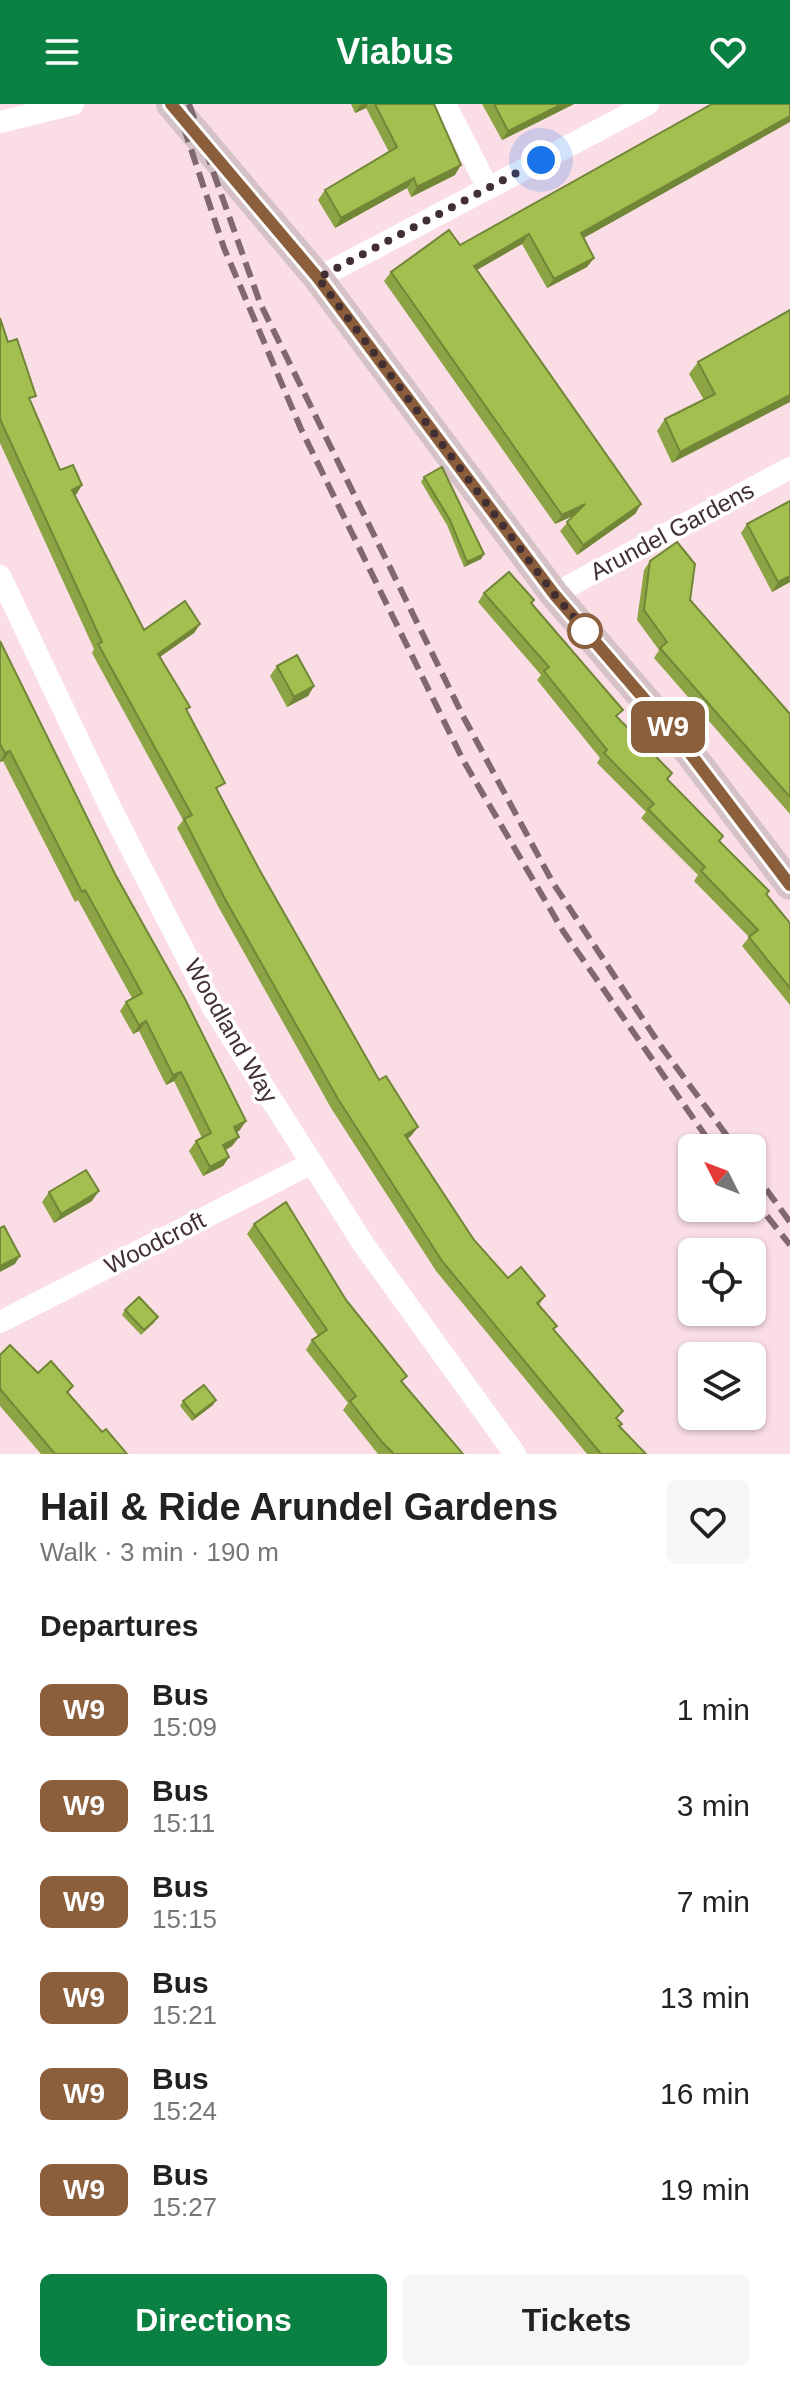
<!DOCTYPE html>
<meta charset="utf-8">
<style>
body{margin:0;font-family:Helvetica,sans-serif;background:#f6f6f6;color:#222;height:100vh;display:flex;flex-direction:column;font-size:30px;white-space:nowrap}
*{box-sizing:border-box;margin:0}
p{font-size:26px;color:#767676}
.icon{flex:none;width:44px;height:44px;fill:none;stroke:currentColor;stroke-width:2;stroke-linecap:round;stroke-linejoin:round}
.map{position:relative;height:1350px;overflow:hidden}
.drawer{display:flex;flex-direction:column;background:#fff;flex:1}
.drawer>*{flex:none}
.badge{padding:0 16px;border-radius:12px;font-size:28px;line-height:52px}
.needle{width:52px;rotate:312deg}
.tools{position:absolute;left:678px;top:1030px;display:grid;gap:16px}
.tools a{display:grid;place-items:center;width:88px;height:88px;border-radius:12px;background:#fff;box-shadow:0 2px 6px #0004;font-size:40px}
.you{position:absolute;width:40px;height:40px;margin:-20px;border:6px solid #fff;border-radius:50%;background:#1a73e8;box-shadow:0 0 0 12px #1a73e833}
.map>.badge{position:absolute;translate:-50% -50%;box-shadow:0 0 0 4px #fff}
h2{padding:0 40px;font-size:30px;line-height:72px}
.round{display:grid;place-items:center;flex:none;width:84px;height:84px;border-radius:12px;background:#f6f6f6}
.headline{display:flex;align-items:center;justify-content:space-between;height:136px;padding:0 40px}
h1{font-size:38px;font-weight:700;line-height:60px}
.action{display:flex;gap:16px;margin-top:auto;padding:16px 40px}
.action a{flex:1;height:92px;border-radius:12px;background:#0b8043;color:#fff;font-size:32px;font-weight:700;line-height:92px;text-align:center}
.action a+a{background:#f6f6f6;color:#222}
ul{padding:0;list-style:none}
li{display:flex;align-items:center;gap:24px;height:96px;padding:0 40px}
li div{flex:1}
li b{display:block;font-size:30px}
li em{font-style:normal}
li .badge{min-width:88px;font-weight:700;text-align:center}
header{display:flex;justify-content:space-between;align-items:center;height:104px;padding:0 40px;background:#0b8043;color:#fff;font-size:36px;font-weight:700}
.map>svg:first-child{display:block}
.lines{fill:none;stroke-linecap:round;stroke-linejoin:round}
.street{stroke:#fff;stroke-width:22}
.secondary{stroke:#d4c2c7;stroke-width:30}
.rail{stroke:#7f686e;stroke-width:6;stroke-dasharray:16 8;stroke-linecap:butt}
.wall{fill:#8ca444}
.shaded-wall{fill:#728637}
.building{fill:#a3bf4f;stroke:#728637;stroke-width:2}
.line-casing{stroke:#fff;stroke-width:18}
.line{stroke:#8b5e3c;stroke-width:12}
.walk{stroke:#422f34;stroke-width:8;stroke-dasharray:0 14.4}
.stop-dot{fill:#fff;stroke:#8b5e3c;stroke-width:4}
.labels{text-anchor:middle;stroke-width:7;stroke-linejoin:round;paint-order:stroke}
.street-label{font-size:24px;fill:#422f34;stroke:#fff}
</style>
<header><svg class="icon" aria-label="menu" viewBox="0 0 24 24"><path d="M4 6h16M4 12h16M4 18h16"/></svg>Viabus<svg class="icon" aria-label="heart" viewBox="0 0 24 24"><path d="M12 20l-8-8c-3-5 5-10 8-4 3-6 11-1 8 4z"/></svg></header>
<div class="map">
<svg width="790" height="1350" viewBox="0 0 790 1350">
<rect width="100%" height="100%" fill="#fbdee5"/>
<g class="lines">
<g class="street">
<path d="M 445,0 L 488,84"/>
<path d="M 0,18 L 73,0"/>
<path d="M 318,174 L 648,0"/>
<path d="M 0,472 L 113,709 L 212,902 L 364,1141 L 515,1350"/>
<path d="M 554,490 L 790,364"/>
<path d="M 0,1218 L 310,1060"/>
</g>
<path class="secondary" d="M 171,0 L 318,174 L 554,490 L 683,640 L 790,781"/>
<g class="rail">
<path d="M 176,0 L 224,144 L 301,325 L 463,656 L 563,827 L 714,1044"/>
<path d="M 189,0 L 260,199 L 463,612 L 553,779 L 660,941 L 736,1044"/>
<path d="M 752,1066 L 790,1118"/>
<path d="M 752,1093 L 790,1141"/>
</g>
</g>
<g class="wall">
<path d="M 351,0 L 434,0 L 455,71 L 411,93 L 407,84 L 335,124 L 318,96 L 325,86 L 389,48 L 366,4 L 355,9 Z"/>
<path d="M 482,0 L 574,0 L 502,36 Z"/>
<path d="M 712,0 L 583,134 L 594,154 L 587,163 L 547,184 L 522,140 L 477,166 L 641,400 L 635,410 L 577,451 L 560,427 L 573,412 L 555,420 L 384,177 L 391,168 L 460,141 Z"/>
<path d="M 790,206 L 672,359 L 657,327 L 665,315 L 704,296 L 689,270 L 698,258 Z"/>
<path d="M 0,214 L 31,299 L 60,366 L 76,391 L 75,391 L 144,526 L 200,520 L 194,529 L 160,553 L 187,607 L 219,688 L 259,765 L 411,1032 L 407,1035 L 474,1136 L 508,1174 L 545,1192 L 539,1201 L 554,1226 L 617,1315 L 620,1322 L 646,1350 L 587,1350 L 436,1167 L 331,1004 L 219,804 L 177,724 L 183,716 L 92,549 L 94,545 L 0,339 Z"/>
<path d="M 424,373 L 484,450 L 481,455 L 464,463 L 447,421 L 421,378 Z"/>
<path d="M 790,397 L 790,478 L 772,488 L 741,429 L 747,420 Z"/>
<path d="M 650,457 L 690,496 L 790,610 L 790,710 L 654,554 L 659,546 L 637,516 L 644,466 Z"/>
<path d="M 484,489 L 531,500 L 618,614 L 668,676 L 723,732 L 720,737 L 790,819 L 790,901 L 742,842 L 749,833 L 694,777 L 698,771 L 641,714 L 646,708 L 597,659 L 600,654 L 537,576 L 541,571 L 478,498 Z"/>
<path d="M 0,537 L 240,1026 L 237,1028 L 239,1033 L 232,1042 L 226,1046 L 229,1053 L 223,1062 L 203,1072 L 189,1047 L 196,1037 L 202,1034 L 174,977 L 166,981 L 139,927 L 133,930 L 120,907 L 126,898 L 132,894 L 78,796 L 75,798 L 3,657 L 0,658 Z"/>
<path d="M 277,562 L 314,582 L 308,592 L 287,603 L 270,572 Z"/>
<path d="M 49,1088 L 92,1097 L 54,1119 L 42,1098 Z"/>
<path d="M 254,1120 L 346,1196 L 402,1279 L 463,1350 L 378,1350 L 343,1306 L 348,1299 L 306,1246 L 312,1236 L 318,1232 L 247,1130 Z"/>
<path d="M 125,1206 L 155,1218 L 141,1231 L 122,1211 Z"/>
<path d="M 0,1251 L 38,1269 L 73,1282 L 68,1289 L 102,1328 L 127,1350 L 41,1350 L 0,1302 Z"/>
<path d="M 183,1297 L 213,1301 L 192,1317 L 180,1302 Z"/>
</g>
<g class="shaded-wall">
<path d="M 361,0 L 368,0 L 366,4 L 355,9 Z"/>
<path d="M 562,0 L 574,0 L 502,36 L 508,27 Z"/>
<path d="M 790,12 L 790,18 L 575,139 L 581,129 Z"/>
<path d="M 461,61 L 455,71 L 411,93 L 417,83 Z"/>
<path d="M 414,74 L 407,84 L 335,124 L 341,114 Z"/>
<path d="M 529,130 L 522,140 L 468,171 L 474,162 Z"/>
<path d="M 594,154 L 587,163 L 547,184 L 554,175 Z"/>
<path d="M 790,291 L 790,298 L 672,359 L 680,348 Z"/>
<path d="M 82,381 L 76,391 L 66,395 L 72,386 Z"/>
<path d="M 585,400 L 579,409 L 555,420 L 562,411 Z"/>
<path d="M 641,400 L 635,410 L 577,451 L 583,441 Z"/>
<path d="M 484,450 L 481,455 L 464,463 L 467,458 Z"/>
<path d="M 790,472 L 790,478 L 772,488 L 778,478 Z"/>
<path d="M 200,520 L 194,529 L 151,559 L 158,550 Z"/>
<path d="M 314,582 L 308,592 L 287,603 L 294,593 Z"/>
<path d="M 10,647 L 3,657 L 0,658 L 5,649 Z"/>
<path d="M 146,917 L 139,927 L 133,930 L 139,921 Z"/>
<path d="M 181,968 L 174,977 L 166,981 L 173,971 Z"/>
<path d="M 246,1017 L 240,1026 L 228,1033 L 234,1023 Z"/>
<path d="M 418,1023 L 411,1032 L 398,1040 L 405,1031 Z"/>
<path d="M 239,1033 L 232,1042 L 217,1051 L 223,1041 Z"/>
<path d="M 229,1053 L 223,1062 L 203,1072 L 210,1063 Z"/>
<path d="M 99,1087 L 92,1097 L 54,1119 L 61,1110 Z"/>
<path d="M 20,1152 L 15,1160 L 0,1168 L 0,1162 Z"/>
<path d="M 216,1296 L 213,1301 L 192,1317 L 195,1312 Z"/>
</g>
<g class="building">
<path d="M 375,0 L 434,0 L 461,61 L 417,83 L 414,74 L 341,114 L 325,86 L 397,43 Z"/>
<path d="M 494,0 L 562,0 L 508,27 Z"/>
<path d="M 712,0 L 790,0 L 790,12 L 581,129 L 594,154 L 554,175 L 529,130 L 474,162 L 641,400 L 583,441 L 567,418 L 585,400 L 562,411 L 391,168 L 449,126 L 460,141 Z"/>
<path d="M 790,206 L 790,291 L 680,348 L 665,315 L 715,290 L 698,258 Z"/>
<path d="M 0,214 L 8,238 L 17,235 L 36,292 L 29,294 L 60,366 L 73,361 L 82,381 L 72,386 L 144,526 L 185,497 L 200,520 L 158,550 L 190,603 L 186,605 L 225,679 L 216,684 L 259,765 L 379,976 L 386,972 L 418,1023 L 405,1031 L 474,1136 L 508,1174 L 521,1163 L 545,1192 L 537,1199 L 557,1222 L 553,1225 L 623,1307 L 616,1314 L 622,1320 L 619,1322 L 646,1350 L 601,1350 L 442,1157 L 338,995 L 225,795 L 184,715 L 192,711 L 98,540 L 102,538 L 0,315 Z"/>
<path d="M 442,363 L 484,450 L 467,458 L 450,416 L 424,373 Z"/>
<path d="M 790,397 L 790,472 L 778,478 L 747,420 Z"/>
<path d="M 677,438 L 695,460 L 690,496 L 790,610 L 790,693 L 660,544 L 667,538 L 644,506 L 650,457 Z"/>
<path d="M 509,468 L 534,496 L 531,499 L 623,606 L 616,612 L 672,669 L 667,675 L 723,732 L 719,737 L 769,787 L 766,790 L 790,819 L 790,884 L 749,833 L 758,826 L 701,767 L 705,763 L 648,705 L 654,700 L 604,649 L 607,646 L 544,567 L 549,563 L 484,489 Z"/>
<path d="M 0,537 L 115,770 L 185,895 L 246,1017 L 234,1023 L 239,1033 L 223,1041 L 229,1053 L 210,1063 L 196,1037 L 211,1029 L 181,968 L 173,971 L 146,917 L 139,921 L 126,898 L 142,889 L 85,786 L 82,788 L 10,647 L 5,649 L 0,640 Z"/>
<path d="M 297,551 L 314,582 L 294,593 L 277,562 Z"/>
<path d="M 86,1066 L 99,1087 L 61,1110 L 49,1088 Z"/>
<path d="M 286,1098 L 346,1196 L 407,1272 L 401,1277 L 463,1350 L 394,1350 L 382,1338 L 350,1297 L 356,1292 L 312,1236 L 327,1226 L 254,1120 Z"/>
<path d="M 4,1122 L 20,1152 L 0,1162 L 0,1124 Z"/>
<path d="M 139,1193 L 158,1213 L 144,1226 L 125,1206 Z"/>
<path d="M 10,1241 L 38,1269 L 51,1257 L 73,1282 L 67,1288 L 102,1328 L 106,1325 L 127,1350 L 55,1350 L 0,1285 L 0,1251 Z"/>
<path d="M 204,1281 L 216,1296 L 195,1312 L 183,1297 Z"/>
</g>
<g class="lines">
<defs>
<path id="line" d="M 171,0 L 318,174 L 554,490 L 683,640 L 790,781"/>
</defs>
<use href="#line" class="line-casing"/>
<use href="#line" class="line"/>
<path class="walk" d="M 541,56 L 318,174 L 554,490 L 591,533 L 585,527"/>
</g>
<circle class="stop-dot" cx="585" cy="527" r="16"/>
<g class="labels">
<g class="street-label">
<text transform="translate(672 427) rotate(-28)" y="8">Arundel Gardens</text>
<text transform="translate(231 927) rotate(60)" y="8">Woodland Way</text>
<text transform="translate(155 1139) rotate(-27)" y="8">Woodcroft</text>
</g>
</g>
</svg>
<div class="tools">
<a><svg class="needle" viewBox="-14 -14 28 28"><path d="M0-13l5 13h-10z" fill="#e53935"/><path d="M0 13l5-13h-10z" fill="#767676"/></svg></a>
<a><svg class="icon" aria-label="locate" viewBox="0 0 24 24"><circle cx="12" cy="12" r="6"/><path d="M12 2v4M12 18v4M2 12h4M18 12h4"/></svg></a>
<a><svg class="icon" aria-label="layers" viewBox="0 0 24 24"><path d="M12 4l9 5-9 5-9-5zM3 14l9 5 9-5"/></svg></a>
</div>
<div class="you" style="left:541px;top:56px"></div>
<b class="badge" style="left:668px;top:623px;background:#8b5e3c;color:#fff">W9</b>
</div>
<section class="drawer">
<div class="headline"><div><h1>Hail &amp; Ride Arundel Gardens</h1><p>Walk · 3 min · 190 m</p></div><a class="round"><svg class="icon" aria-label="heart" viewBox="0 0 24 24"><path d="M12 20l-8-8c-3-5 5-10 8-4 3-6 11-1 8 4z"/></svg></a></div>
<h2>Departures</h2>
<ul>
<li><span class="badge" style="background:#8b5e3c;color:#fff">W9</span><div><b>Bus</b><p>15:09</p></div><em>1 min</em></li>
<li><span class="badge" style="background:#8b5e3c;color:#fff">W9</span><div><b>Bus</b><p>15:11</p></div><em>3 min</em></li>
<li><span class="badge" style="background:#8b5e3c;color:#fff">W9</span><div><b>Bus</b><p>15:15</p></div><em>7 min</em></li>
<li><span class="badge" style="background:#8b5e3c;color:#fff">W9</span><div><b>Bus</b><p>15:21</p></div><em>13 min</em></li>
<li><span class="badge" style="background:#8b5e3c;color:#fff">W9</span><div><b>Bus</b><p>15:24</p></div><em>16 min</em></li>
<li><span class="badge" style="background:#8b5e3c;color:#fff">W9</span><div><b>Bus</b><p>15:27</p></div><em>19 min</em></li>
</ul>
<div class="action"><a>Directions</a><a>Tickets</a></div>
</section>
